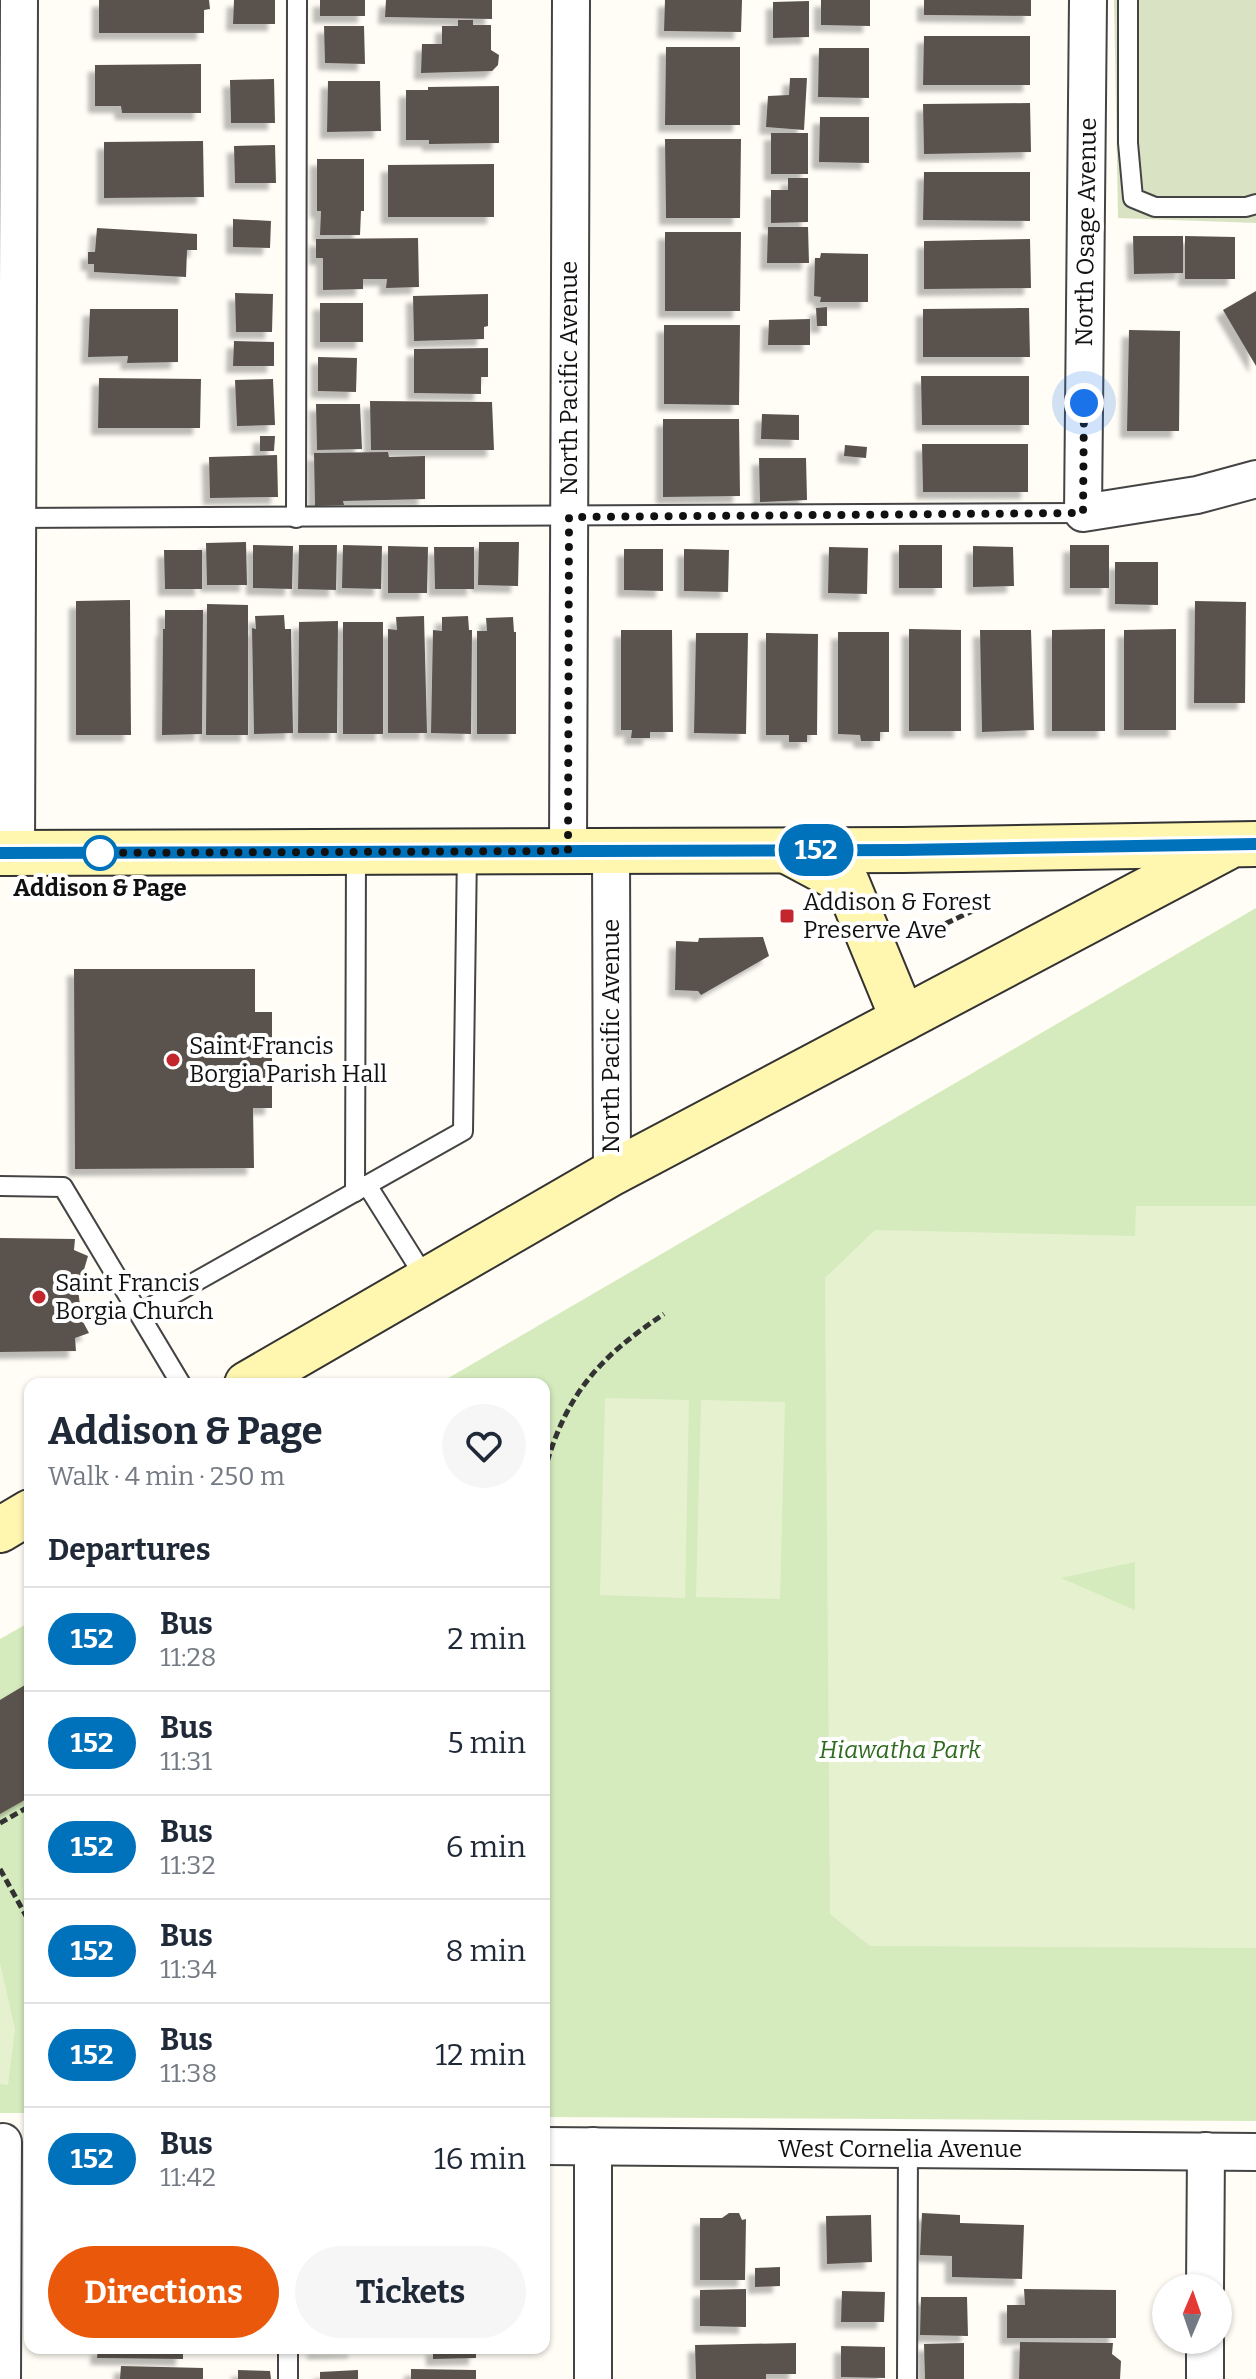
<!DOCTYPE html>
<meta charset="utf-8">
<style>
body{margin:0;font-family:Bitter,serif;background:#f6f6f7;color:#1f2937;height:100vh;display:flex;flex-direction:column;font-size:30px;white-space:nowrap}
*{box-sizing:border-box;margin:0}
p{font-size:26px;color:#747a83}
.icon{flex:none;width:44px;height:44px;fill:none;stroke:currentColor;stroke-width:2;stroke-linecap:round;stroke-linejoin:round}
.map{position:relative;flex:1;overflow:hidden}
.panel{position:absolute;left:24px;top:1378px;width:526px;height:976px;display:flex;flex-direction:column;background:#fff;border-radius:16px;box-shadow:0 2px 6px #0004}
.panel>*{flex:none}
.badge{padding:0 16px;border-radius:26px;font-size:28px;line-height:52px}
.needle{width:52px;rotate:2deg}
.controls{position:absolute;left:1152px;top:2274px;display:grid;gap:16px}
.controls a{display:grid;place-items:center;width:80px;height:80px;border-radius:50%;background:#fff;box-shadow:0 2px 6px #0004;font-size:40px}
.you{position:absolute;width:40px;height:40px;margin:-20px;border:6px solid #fff;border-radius:50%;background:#1a73e8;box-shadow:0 0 0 12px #1a73e833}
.map>.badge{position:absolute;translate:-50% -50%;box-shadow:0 0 0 4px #fff}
h2{padding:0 24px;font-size:30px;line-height:72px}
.round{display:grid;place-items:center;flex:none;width:84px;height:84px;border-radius:42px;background:#f6f6f7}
.head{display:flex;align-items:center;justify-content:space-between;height:136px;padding:0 24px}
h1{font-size:38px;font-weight:700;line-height:60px}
.primary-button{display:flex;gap:16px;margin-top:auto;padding:16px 24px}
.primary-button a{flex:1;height:92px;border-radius:48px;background:#ea580c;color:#fff;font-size:32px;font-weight:700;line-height:92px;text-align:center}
.primary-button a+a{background:#f6f6f7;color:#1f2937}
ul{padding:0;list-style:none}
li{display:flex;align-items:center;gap:24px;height:104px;padding:0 24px;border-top:2px solid #e0e1e3}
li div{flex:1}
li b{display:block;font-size:30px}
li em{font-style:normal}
li .badge{min-width:88px;font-weight:700;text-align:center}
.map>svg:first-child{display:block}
.green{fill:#d5ebbd}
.cemetery{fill:#d9e3c4}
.pitch{fill:#e6f2cf;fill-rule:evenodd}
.building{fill:#5a524d;filter:url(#shadow)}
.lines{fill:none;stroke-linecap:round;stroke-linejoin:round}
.lane-casing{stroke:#444;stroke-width:22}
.street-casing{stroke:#444;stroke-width:40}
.secondary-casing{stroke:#333;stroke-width:48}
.path{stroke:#333;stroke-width:5;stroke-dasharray:8 4;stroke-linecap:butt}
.lane{stroke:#fff;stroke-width:18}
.street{stroke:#fff;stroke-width:36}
.secondary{stroke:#fff6b0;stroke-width:44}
.line-casing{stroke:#fff;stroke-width:18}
.line{stroke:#0072bc;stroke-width:12}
.walk{stroke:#111;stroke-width:8;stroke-dasharray:0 14.4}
.stop-dot{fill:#fff;stroke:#0072bc;stroke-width:4}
.poi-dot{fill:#c4262e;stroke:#fff;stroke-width:3}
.labels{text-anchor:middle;stroke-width:8;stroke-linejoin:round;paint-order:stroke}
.street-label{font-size:24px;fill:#111;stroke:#fff}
.stop-label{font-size:24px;font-weight:bold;fill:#111;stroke:#fff}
.poi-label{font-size:24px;fill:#111;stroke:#fff;text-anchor:start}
.park-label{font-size:24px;font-style:italic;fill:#2f6b1f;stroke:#fff}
</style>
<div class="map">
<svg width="1256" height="2379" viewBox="0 0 1256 2379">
<defs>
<filter id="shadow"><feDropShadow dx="-7" dy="7" stdDeviation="2" flood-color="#0004"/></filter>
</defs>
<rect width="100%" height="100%" fill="#fffdf5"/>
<g class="green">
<path d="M 1256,908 L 1256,2121 L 544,2117 L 544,1384 L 438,1384 Z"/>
<path d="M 30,1622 L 30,2113 L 0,2113 L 0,1639 Z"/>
</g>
<path class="cemetery" d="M 1114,0 L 1256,0 L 1256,223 L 1118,218 Z"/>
<g class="pitch">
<path d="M 1136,1206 L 1256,1206 L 1256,1948 L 870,1946 L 830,1914 L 825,1278 L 875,1230 L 1135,1236 ZM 1135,1562 L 1135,1610 L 1061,1578 Z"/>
<path d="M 605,1398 L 689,1400 L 685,1598 L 600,1595 Z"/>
<path d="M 701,1400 L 785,1402 L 780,1599 L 696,1597 Z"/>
<path d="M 0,1963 L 15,2029 L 8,2085 L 0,2084 Z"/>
</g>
<g class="building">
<path d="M 99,0 L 209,0 L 210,9 L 204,10 L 204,33 L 99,33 Z"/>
<path d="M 234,0 L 275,0 L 275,24 L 233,24 Z"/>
<rect x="320" y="0" width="45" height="16"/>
<path d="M 386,0 L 492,0 L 492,19 L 385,17 Z"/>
<path d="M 665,0 L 742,0 L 741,32 L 664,31 Z"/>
<path d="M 821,0 L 870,0 L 870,26 L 821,25 Z"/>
<path d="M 924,0 L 1031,0 L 1031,16 L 924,15 Z"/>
<path d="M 809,1 L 809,37 L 773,38 L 773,2 Z"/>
<path d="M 458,20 L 473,20 L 473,25 L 491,25 L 491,50 L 499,55 L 498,65 L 492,71 L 421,73 L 422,44 L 442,44 L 442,26 L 458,26 Z"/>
<path d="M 324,26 L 364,26 L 365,64 L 325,63 Z"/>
<path d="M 924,36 L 1030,36 L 1030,85 L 923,85 Z"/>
<path d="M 666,47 L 740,47 L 740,125 L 665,125 Z"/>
<path d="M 819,48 L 869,48 L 869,98 L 818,97 Z"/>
<path d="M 201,64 L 201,113 L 122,113 L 121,106 L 95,106 L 95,65 Z"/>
<path d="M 790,78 L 807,78 L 804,130 L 766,127 L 768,96 L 789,95 Z"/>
<path d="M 274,79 L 275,123 L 231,123 L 230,80 Z"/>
<path d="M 328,81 L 380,81 L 381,131 L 327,132 Z"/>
<path d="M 499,86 L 499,143 L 429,144 L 429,140 L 406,140 L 406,90 L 428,90 L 428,87 Z"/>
<path d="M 1030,103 L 1031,152 L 924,154 L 923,104 Z"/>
<path d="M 820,117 L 869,117 L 869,163 L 819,162 Z"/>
<rect x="771" y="133" width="37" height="41"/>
<path d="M 665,139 L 741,139 L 740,218 L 666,218 Z"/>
<path d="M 203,141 L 204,197 L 104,198 L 104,142 Z"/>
<path d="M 275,145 L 276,183 L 235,183 L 234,146 Z"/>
<path d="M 317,159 L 364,159 L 364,211 L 361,211 L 360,235 L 320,235 L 321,211 L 317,211 Z"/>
<path d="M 494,164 L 494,217 L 388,217 L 388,165 Z"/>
<path d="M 924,172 L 1030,172 L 1030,221 L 923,220 Z"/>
<path d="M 788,178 L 808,178 L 808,222 L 771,223 L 771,190 L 788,190 Z"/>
<path d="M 233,219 L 271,221 L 270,248 L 233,247 Z"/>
<path d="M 768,227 L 808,227 L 809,263 L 767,263 Z"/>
<path d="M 97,228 L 197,234 L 197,250 L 187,250 L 186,277 L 94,272 L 94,264 L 88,264 L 88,252 L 95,252 Z"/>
<path d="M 665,232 L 741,232 L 740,311 L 665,311 Z"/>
<path d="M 1133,236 L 1183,236 L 1183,273 L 1134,274 Z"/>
<path d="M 1185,236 L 1235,237 L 1235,279 L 1185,279 Z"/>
<path d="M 418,238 L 419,287 L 386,288 L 387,279 L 363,279 L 363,289 L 323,290 L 323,258 L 316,258 L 316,239 Z"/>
<path d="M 1030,239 L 1031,288 L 924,289 L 924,241 Z"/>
<path d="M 821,253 L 868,254 L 868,302 L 820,302 L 821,297 L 814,296 L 815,258 L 820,258 Z"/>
<path d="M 1256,291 L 1256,366 L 1223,310 Z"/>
<path d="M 235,293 L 273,294 L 272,332 L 236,332 Z"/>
<path d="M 488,294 L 488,326 L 484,327 L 484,339 L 414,341 L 413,296 Z"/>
<rect x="320" y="303" width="43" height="39"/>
<path d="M 827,307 L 827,326 L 817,326 L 816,308 Z"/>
<path d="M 1029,308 L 1030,357 L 923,357 L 923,309 Z"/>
<path d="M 90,309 L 178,309 L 178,362 L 127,363 L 128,356 L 88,357 Z"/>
<path d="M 810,319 L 810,345 L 768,345 L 769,320 Z"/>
<path d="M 664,325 L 740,325 L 739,405 L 664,404 Z"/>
<path d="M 1129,330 L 1180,331 L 1179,431 L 1127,431 Z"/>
<path d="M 234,341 L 274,342 L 274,366 L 233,366 Z"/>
<path d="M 488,348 L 488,377 L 481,377 L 481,394 L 414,393 L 414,349 Z"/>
<path d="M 318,357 L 357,358 L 356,392 L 318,391 Z"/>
<path d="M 921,376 L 1029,376 L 1029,425 L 922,425 Z"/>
<path d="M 99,378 L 201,379 L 200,428 L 98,428 Z"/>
<path d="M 273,379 L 275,425 L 237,426 L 235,380 Z"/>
<path d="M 370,401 L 492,402 L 494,450 L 371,450 Z"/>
<path d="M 316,404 L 360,404 L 362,449 L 317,450 Z"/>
<path d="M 762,414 L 799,415 L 799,440 L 761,439 Z"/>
<path d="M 663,419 L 739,419 L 740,496 L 663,497 Z"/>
<path d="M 260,436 L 275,436 L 274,451 L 260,451 Z"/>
<path d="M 922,444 L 1028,444 L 1028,492 L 923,492 Z"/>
<path d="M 845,445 L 867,447 L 866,458 L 844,456 Z"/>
<path d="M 388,452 L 389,457 L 425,456 L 425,499 L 343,501 L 344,505 L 315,506 L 314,453 Z"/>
<path d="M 277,455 L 278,497 L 210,498 L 209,457 Z"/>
<path d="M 759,458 L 806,458 L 807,500 L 760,502 Z"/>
<path d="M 246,542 L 247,585 L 207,585 L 206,543 Z"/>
<path d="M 479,542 L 519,542 L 518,586 L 478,585 Z"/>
<path d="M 253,545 L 293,546 L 292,589 L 253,588 Z"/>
<path d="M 299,545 L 337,545 L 336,590 L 298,589 Z"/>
<path d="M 343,545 L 382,546 L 381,589 L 342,588 Z"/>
<rect x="899" y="545" width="43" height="43"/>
<rect x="1070" y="545" width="39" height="43"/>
<path d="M 388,546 L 428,547 L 427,593 L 388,593 Z"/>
<path d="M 973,546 L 1013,547 L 1014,586 L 973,587 Z"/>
<path d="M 434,547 L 474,547 L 474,589 L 435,589 Z"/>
<path d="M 829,547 L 868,548 L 867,594 L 828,593 Z"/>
<path d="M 624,549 L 663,549 L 663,591 L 624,590 Z"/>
<path d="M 684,549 L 729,550 L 728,592 L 684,591 Z"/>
<path d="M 164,550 L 202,550 L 202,589 L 165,589 Z"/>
<path d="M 1115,562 L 1158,562 L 1158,605 L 1115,604 Z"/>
<path d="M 130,600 L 131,735 L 76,735 L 76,601 Z"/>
<path d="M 1195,601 L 1246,602 L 1245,703 L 1194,703 Z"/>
<path d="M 207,604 L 248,605 L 248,735 L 206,735 Z"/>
<path d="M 165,610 L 203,610 L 202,734 L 162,735 L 163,629 L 165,629 Z"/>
<path d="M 284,615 L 285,629 L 291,629 L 293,733 L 254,734 L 252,628 L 256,629 L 255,616 Z"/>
<path d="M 424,616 L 427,733 L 388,733 L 388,629 L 397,630 L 396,617 Z"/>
<path d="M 468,616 L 469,630 L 472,630 L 471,734 L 431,733 L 433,630 L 442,631 L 442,617 Z"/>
<path d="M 513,617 L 514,632 L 516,632 L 516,734 L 477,734 L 477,631 L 487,631 L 486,618 Z"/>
<path d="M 338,621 L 337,733 L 298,733 L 299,622 Z"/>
<rect x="343" y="622" width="40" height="112"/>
<path d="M 909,629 L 961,630 L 961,731 L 909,731 Z"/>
<path d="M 1105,629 L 1105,731 L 1052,731 L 1052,630 Z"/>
<path d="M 1176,629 L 1176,730 L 1124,730 L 1124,630 Z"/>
<path d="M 621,630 L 672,630 L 673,732 L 650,732 L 650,738 L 631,738 L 632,730 L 621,730 Z"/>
<path d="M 980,630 L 1031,630 L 1034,730 L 982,732 Z"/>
<path d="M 838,632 L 889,632 L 889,732 L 880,732 L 880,741 L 861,741 L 860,735 L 838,734 Z"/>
<path d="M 696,633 L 748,633 L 746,734 L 694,733 Z"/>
<path d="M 766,633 L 818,634 L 817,735 L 807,735 L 807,742 L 789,742 L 789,735 L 766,735 Z"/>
<path d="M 763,937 L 769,956 L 701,995 L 698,991 L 675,990 L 676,941 L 698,942 L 699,938 Z"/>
<path d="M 74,969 L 255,969 L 255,1012 L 272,1012 L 272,1108 L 253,1108 L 254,1168 L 75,1169 Z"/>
<path d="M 0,1238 L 75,1239 L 74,1250 L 88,1256 L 78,1290 L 82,1320 L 89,1333 L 75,1338 L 76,1351 L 0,1352 Z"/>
<path d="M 30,1682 L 30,1797 L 0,1814 L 0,1700 Z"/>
<path d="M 729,2213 L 739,2213 L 742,2220 L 746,2219 L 745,2280 L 700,2280 L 700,2218 L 722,2218 Z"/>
<path d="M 922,2213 L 960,2215 L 960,2223 L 1024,2225 L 1022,2279 L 952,2277 L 952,2256 L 920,2255 Z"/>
<path d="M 871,2215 L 872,2262 L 827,2264 L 826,2216 Z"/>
<path d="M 780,2267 L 780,2286 L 755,2287 L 755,2268 Z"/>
<path d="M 746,2289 L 746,2327 L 700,2326 L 700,2290 Z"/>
<path d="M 1024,2289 L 1116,2290 L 1116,2338 L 1007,2338 L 1007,2305 L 1025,2305 Z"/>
<path d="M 842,2291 L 885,2292 L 884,2322 L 841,2322 Z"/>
<path d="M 921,2297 L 967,2297 L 968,2336 L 920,2335 Z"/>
<path d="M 1020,2342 L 1113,2343 L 1112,2354 L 1121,2361 L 1120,2379 L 1019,2379 Z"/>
<path d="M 796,2343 L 796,2374 L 766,2374 L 766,2379 L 696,2379 L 695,2345 Z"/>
<path d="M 964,2343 L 964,2379 L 925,2379 L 924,2344 Z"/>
<path d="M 841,2346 L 885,2347 L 885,2378 L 841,2377 Z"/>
<path d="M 98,2348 L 183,2348 L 183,2359 L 97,2358 Z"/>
<path d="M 314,2348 L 355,2348 L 355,2351 L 314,2352 Z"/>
<path d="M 433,2348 L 476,2348 L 476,2358 L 433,2359 Z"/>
<path d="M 121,2366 L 203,2368 L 203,2379 L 120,2379 Z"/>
<path d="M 411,2369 L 476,2370 L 476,2379 L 411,2379 Z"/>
<path d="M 238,2370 L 270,2371 L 271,2379 L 238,2379 Z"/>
<path d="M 358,2370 L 358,2379 L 320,2379 L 320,2372 Z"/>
</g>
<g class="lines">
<defs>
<g id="lane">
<path d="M 1128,0 L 1128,143 L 1133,198 L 1155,207 L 1246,207 L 1256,204"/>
<path d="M 11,518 L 1083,513"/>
<path d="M 296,518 L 297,0"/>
<path d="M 367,1185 L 426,1279"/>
<path d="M 0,1186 L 63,1187 L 181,1384"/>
<path d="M 355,1192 L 356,852"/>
<path d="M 140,1313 L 463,1131 L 467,852"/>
<path d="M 288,2348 L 288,2379"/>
<path d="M 907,2379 L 908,2149"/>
</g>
<g id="street">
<path d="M 1088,0 L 1083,513 L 1197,495 L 1256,479"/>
<path d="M 568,851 L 571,0"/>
<path d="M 611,851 L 612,1173"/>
<path d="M 16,853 L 19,0"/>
<path d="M 544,2146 L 1256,2152"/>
<path d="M 1205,2288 L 1206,2151"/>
<path d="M 2,2379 L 3,2142"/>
<path d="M 593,2379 L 593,2146"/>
<path d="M 1205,2379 L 1205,2340"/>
</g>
<g id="secondary">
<path d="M 789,852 L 847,883 L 903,1019"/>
<path d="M 0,853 L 903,850 L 1256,844"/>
<path d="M 247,1384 L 612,1173 L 1226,848"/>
<path d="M 0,1530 L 30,1512"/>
</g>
</defs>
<use href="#lane" class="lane-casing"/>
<use href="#street" class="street-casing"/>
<use href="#secondary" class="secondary-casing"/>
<g class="path">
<path d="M 913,939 L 985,905"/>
<path d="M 544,1473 C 565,1395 598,1358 664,1314"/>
<path d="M 0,1823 L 30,1806"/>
<path d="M 0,1869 L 30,1923"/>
</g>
<use href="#lane" class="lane"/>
<use href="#street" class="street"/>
<use href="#secondary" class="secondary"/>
</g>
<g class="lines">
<defs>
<path id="line" d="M 0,853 L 903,850 L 1256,844"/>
</defs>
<use href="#line" class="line-casing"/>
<use href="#line" class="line"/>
<path class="walk" d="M 100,853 L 90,853 L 568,851 L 569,517 L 1083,513 L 1084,403"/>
</g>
<circle class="stop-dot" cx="100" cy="853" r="16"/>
<g class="poi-dot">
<rect x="779" y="908" width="16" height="16" rx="4"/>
<circle cx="173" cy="1060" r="8"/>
<circle cx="39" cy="1297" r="8"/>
</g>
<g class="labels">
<g class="street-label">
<text transform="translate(1086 232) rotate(-89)" y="8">North Osage Avenue</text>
<text transform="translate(569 378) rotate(-90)" y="8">North Pacific Avenue</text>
<text transform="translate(611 1036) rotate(-90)" y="8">North Pacific Avenue</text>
<text x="900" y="2157">West Cornelia Avenue</text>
</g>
<g class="stop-label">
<text x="100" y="896">Addison &amp; Page</text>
</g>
<g class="poi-label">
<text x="803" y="910">Addison &amp; Forest<tspan x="803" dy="28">Preserve Ave</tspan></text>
<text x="189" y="1054">Saint Francis<tspan x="189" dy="28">Borgia Parish Hall</tspan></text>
<text x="55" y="1291">Saint Francis<tspan x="55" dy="28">Borgia Church</tspan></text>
</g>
<g class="park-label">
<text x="900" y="1758">Hiawatha Park</text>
</g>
</g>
</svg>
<div class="controls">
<a><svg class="needle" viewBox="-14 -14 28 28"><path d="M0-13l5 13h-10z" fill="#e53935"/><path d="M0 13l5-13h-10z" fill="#747a83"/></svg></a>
</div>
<div class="you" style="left:1084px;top:403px"></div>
<b class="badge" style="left:816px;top:850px;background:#0072bc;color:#fff">152</b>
<section class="panel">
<div class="head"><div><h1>Addison &amp; Page</h1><p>Walk · 4 min · 250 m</p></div><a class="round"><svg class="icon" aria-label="heart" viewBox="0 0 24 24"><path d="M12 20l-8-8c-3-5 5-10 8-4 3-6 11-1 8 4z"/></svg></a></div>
<h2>Departures</h2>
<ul>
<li><span class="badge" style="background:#0072bc;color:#fff">152</span><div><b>Bus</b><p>11:28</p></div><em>2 min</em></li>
<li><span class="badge" style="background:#0072bc;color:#fff">152</span><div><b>Bus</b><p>11:31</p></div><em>5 min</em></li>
<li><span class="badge" style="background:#0072bc;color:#fff">152</span><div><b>Bus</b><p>11:32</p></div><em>6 min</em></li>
<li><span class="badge" style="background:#0072bc;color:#fff">152</span><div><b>Bus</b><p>11:34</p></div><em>8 min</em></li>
<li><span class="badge" style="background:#0072bc;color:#fff">152</span><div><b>Bus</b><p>11:38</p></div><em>12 min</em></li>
<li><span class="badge" style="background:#0072bc;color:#fff">152</span><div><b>Bus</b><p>11:42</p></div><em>16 min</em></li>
</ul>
<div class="primary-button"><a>Directions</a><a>Tickets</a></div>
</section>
</div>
